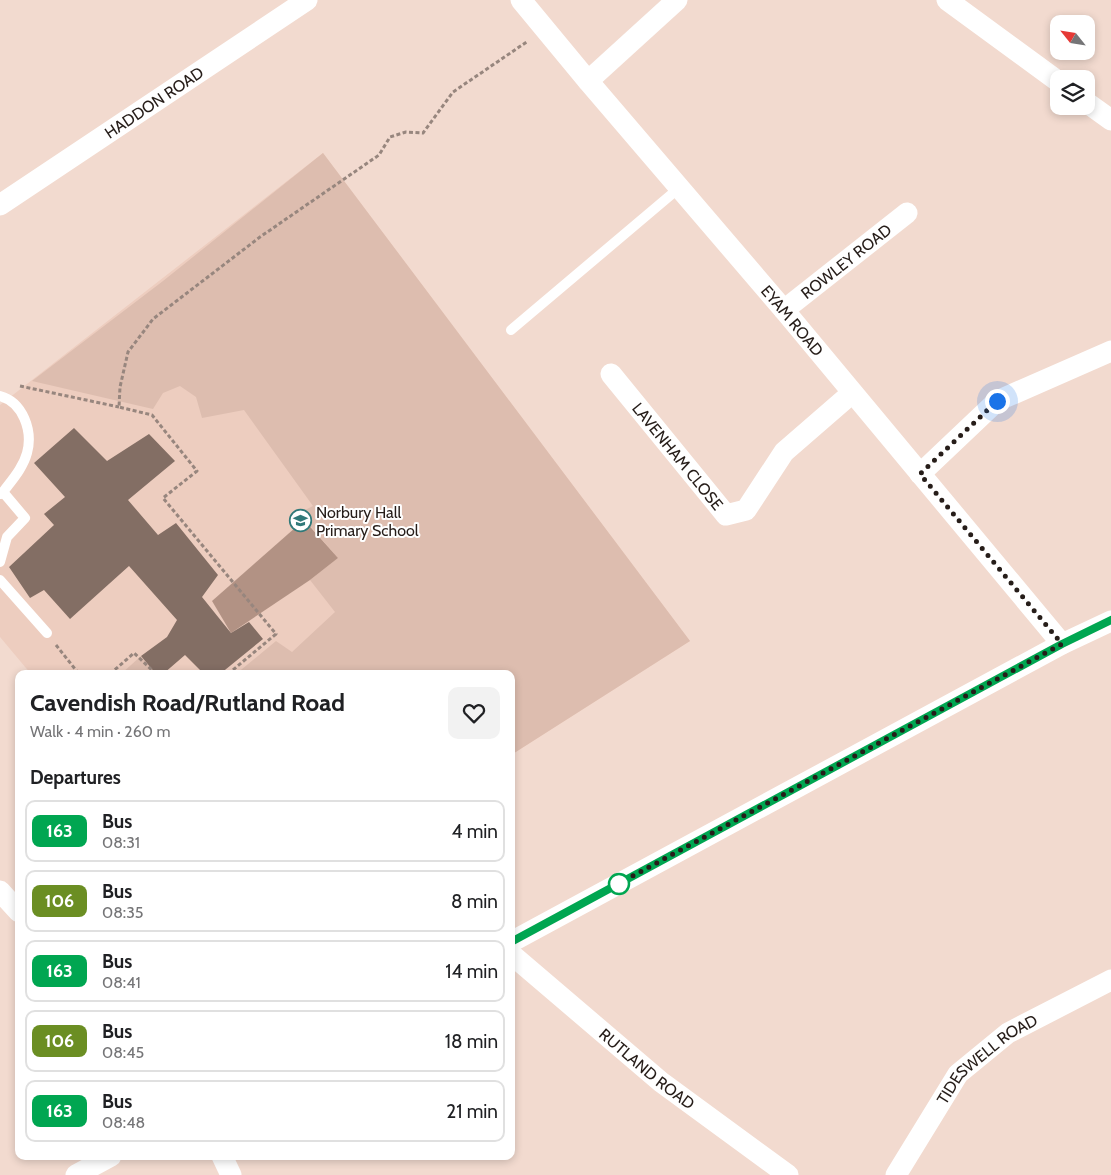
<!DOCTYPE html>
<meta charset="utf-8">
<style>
body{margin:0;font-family:Cabin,sans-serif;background:#f2f2f2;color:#202124;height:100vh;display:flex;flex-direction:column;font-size:19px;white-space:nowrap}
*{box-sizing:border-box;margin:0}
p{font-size:16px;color:#757577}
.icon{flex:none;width:28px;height:28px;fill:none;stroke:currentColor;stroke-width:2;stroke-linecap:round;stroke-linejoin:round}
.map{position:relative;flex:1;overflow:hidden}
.side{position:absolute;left:15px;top:670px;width:500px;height:490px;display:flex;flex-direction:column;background:#fff;border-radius:10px;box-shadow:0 2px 8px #0003}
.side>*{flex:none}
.badge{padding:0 10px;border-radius:8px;font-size:18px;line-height:32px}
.needle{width:32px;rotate:300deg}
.tools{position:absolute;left:1050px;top:15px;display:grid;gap:10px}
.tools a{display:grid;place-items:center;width:45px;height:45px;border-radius:10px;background:#fff;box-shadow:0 2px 8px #0003;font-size:25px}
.you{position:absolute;width:25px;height:25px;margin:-12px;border:4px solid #fff;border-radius:50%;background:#1a73e8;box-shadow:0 0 0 8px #1a73e833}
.map>.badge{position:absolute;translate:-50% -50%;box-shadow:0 0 0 2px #fff}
h2{padding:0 15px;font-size:19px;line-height:45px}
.round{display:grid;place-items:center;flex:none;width:52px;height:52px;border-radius:10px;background:#f2f2f2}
.summary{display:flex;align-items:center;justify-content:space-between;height:85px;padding:0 15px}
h1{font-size:24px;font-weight:700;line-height:38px}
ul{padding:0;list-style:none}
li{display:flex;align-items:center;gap:15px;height:62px;margin:0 10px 8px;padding:0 5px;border:2px solid #e0e0e0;border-radius:10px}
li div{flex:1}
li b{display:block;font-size:19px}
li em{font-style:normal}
li .badge{min-width:55px;font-weight:700;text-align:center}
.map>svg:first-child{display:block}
.built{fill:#edcdbf}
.green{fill:#ddbdaf}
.forest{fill:#b29284}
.building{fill:#836e64}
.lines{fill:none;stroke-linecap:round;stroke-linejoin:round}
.path{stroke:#97867e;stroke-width:3;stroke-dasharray:4 2.5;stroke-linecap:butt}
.service{stroke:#fff;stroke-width:10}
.minor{stroke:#fff;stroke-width:21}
.line-casing{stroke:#fff;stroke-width:11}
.line{stroke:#00a651;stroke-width:8}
.walk{stroke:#261d19;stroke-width:5;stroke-dasharray:0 9}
.stop-dot{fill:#fff;stroke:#00a651;stroke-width:2.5}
.labels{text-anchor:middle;stroke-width:4;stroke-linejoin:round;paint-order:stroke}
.street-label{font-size:16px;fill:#261d19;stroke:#fff}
.poi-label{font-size:16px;fill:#261d19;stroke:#fff;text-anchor:start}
</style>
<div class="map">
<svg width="1111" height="1175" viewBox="0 0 1111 1175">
<rect width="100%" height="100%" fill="#f2dacf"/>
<path class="built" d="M 323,153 L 690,641 L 511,755 L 511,674 L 31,674 L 0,637 L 0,405 Z"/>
<g class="green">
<path d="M 323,153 L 690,641 L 511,755 L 511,674 L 236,674 L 276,641 L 292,652 L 335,612 L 310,580 L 338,558 L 299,513 L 313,506 L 244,410 L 202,418 L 196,397 L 180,386 L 163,393 L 153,409 L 32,381 L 163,281 Z"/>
<path d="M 141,656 L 156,674 L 121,674 Z"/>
</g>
<path class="forest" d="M 304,520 L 338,558 L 310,580 L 231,633 L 212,601 Z"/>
<path class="building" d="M 74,428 L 107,461 L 149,434 L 175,461 L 128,500 L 158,535 L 176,523 L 218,575 L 202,597 L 231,633 L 249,622 L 263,639 L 220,674 L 204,674 L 185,655 L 163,674 L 156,674 L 141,656 L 167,637 L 177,620 L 129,566 L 70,619 L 44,590 L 30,598 L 9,567 L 54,525 L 44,514 L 65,497 L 34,463 Z"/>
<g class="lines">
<g class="path">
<path d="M 20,386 L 119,407"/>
<path d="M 56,645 L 79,674"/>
<path d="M 110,674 L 134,653 L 156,674"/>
<path d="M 228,674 L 276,634 L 163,498 L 197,471 L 152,415 L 119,407 L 120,387 L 128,352 L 153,319 L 260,237 L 379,155 L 390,137 L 406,132 L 423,133 L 453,92 L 528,41"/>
</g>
<g class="service">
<path d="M 511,330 L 679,188"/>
<path d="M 0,396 C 23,402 33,431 27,453 C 23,468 12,480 3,492 L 0,494"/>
<path d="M 0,562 L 7,537 L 25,518 L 3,492"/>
<path d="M 0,580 L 47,633"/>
</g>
<g class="minor">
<path id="s1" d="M 521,0 L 588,81 L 784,310 L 1062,644"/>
<path d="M 947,0 L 1059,82"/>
<path d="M 588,81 L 677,0"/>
<path d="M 1086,102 L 1111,120"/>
<path id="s2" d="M 0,205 L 307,0"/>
<path id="s3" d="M 784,310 L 907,213"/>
<path id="s4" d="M 611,374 L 726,515 L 746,510 L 784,452 L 852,393"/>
<path d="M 920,474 L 997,401 L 1111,351"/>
<path d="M 0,891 L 19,912"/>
<path d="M 511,942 L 1062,644 L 1111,621"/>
<path id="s5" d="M 511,954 L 661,1082 L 788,1175"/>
<path d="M 222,1156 L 231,1175"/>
<path d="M 76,1175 L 111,1156"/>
<path id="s6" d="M 896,1175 L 958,1074 L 1008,1033 L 1111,980"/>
</g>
</g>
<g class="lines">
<defs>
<path id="line" d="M 511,942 L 1062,644 L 1111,620"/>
</defs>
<use href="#line" class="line-casing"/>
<use href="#line" class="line"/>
<path class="walk" d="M 619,884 L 614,886 L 1062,644 L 920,474 L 997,401"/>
</g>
<defs>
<symbol id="school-ring" viewBox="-11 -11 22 22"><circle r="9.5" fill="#fff" stroke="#307979" stroke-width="1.5"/><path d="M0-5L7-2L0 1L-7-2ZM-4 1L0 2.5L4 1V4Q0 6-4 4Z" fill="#307979"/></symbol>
</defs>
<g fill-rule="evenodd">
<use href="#school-ring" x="288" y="508" width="25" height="25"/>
</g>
<circle class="stop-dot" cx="619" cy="884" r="10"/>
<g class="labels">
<g class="street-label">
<text dy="6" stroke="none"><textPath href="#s2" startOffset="185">HADDON ROAD</textPath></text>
<text dy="6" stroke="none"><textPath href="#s3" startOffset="79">ROWLEY ROAD</textPath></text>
<text dy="6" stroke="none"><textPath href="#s1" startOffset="420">EYAM ROAD</textPath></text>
<text dy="6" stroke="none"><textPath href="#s4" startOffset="106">LAVENHAM CLOSE</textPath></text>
<text dy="6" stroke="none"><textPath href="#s6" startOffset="150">TIDESWELL ROAD</textPath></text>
<text dy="6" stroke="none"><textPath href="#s5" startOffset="178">RUTLAND ROAD</textPath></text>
</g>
<g class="poi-label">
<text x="316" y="518">Norbury Hall<tspan x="316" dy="18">Primary School</tspan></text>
</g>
</g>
</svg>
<div class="tools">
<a><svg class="needle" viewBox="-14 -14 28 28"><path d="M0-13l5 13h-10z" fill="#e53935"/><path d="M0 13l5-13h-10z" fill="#757577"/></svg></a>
<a><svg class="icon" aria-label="layers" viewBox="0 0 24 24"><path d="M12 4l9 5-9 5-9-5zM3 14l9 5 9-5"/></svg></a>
</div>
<div class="you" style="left:997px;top:401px"></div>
<section class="side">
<div class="summary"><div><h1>Cavendish Road/Rutland Road</h1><p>Walk · 4 min · 260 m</p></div><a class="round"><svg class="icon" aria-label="heart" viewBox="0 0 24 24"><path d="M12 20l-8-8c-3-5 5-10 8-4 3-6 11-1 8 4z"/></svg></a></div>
<h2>Departures</h2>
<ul>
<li><span class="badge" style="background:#00a651;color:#fff">163</span><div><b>Bus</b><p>08:31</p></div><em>4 min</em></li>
<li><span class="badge" style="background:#6b8e23;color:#fff">106</span><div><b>Bus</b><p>08:35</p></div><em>8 min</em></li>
<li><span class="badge" style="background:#00a651;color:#fff">163</span><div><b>Bus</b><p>08:41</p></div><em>14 min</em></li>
<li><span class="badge" style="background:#6b8e23;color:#fff">106</span><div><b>Bus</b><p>08:45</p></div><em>18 min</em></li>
<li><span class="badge" style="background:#00a651;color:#fff">163</span><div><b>Bus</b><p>08:48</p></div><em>21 min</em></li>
</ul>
</section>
</div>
